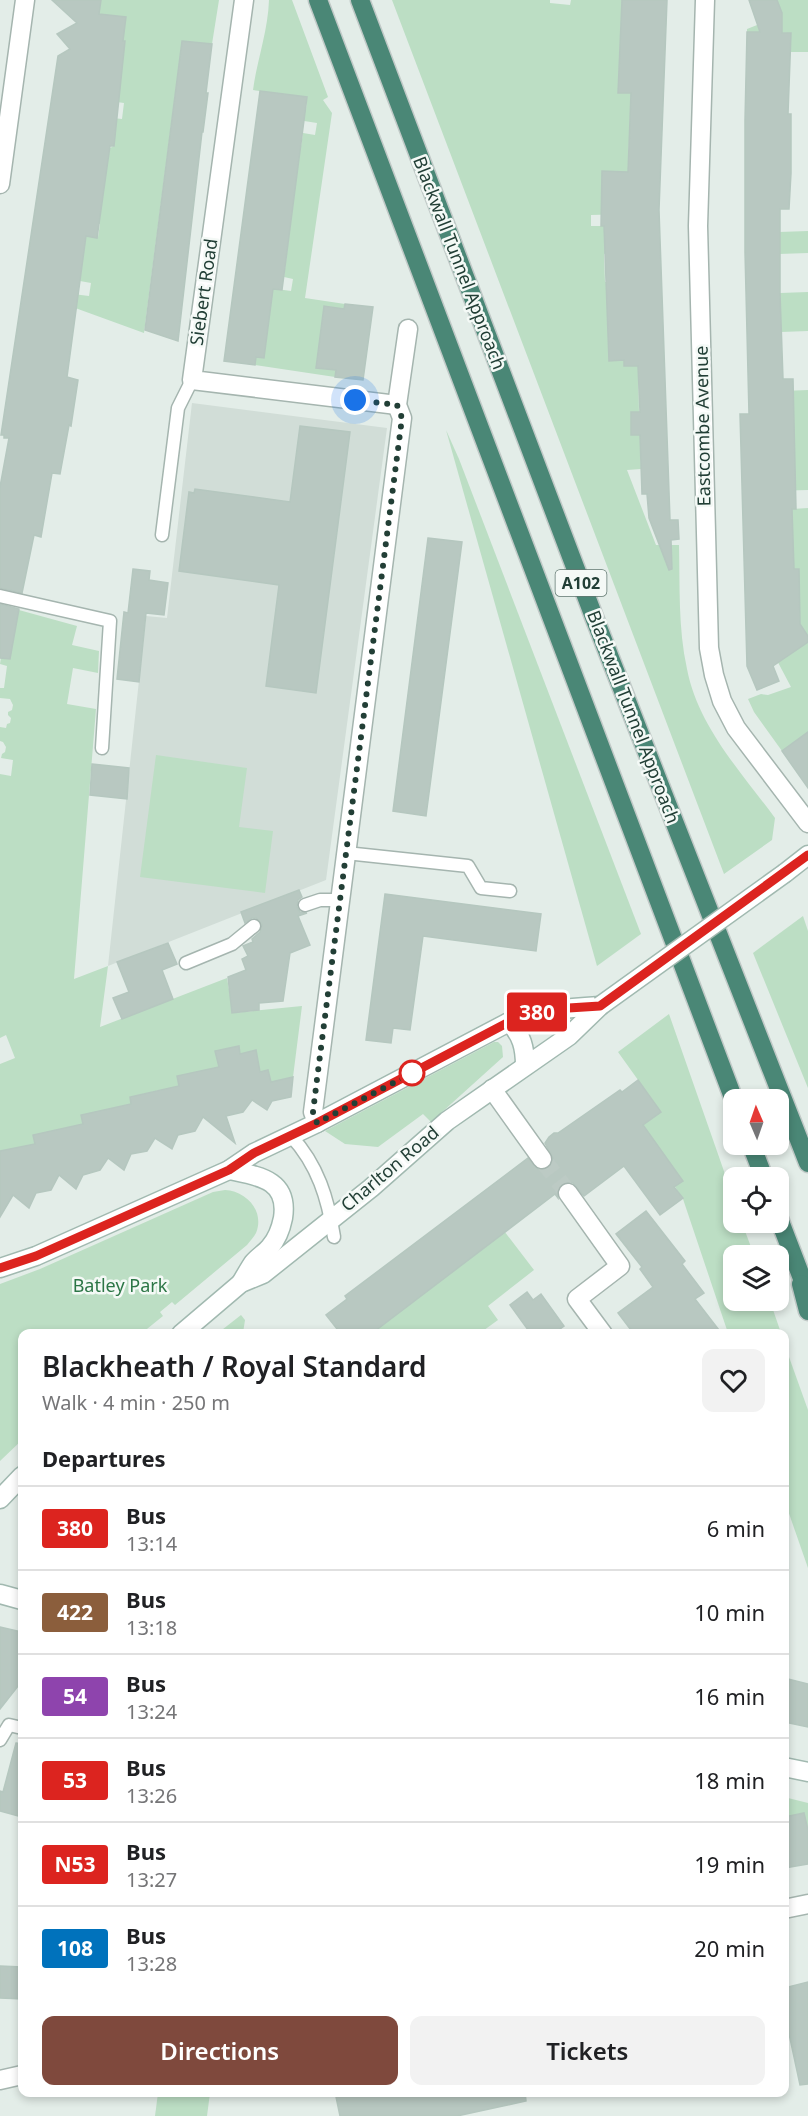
<!DOCTYPE html>
<meta charset="utf-8">
<style>
body{margin:0;font-family:"Noto Sans",sans-serif;background:#f2f2f2;color:#202124;height:100vh;display:flex;flex-direction:column;font-size:22px;white-space:nowrap}
*{box-sizing:border-box;margin:0}
p{font-size:20px;color:#757577}
.icon{flex:none;width:33px;height:33px;fill:none;stroke:currentColor;stroke-width:2;stroke-linecap:round;stroke-linejoin:round}
.map{position:relative;flex:1;overflow:hidden}
.panel{position:absolute;left:18px;top:1329px;width:771px;height:768px;display:flex;flex-direction:column;background:#fff;border-radius:12px;box-shadow:0 3px 9px #0003}
.panel>*{flex:none}
.badge{padding:0 12px;border-radius:4px;font-size:21px;line-height:39px}
.needle{width:39px;rotate:358deg}
.fabs{position:absolute;left:723px;top:1089px;display:grid;gap:12px}
.fabs a{display:grid;place-items:center;width:66px;height:66px;border-radius:12px;background:#fff;box-shadow:0 3px 9px #0003;font-size:30px}
.you{position:absolute;width:30px;height:30px;margin:-15px;border:4px solid #fff;border-radius:50%;background:#1a73e8;box-shadow:0 0 0 9px #1a73e833}
.map>.badge{position:absolute;translate:-50% -50%;box-shadow:0 0 0 3px #fff}
h2{padding:0 24px;font-size:22px;line-height:54px}
.round{display:grid;place-items:center;flex:none;width:63px;height:63px;border-radius:12px;background:#f2f2f2}
.summary{display:flex;align-items:center;justify-content:space-between;height:102px;padding:0 24px}
h1{font-size:28px;font-weight:600;line-height:45px}
.primary-button{display:flex;gap:12px;margin-top:auto;padding:12px 24px}
.primary-button a{flex:1;height:69px;border-radius:12px;background:#7f493d;color:#fff;font-size:24px;font-weight:600;line-height:69px;text-align:center}
.primary-button a+a{background:#f2f2f2;color:#202124}
ul{padding:0;list-style:none}
li{display:flex;align-items:center;gap:18px;height:84px;padding:0 24px;border-top:2px solid #e0e0e0}
li div{flex:1}
li b{display:block;font-size:22px}
li em{font-style:normal}
li .badge{min-width:66px;font-weight:700;text-align:center}
.map>svg:first-child{display:block}
.built{fill:#d1ddd7}
.green{fill:#bcdec4}
.building{fill:#b8c8c1;stroke:#b5c7bf;stroke-width:1.5}
.lines{fill:none;stroke-linecap:round;stroke-linejoin:round}
.minor-tunnel{stroke:#bccac4;stroke-width:18;stroke-dasharray:18 9;stroke-linecap:butt}
.service-casing{stroke:#a5b5af;stroke-width:15}
.minor-casing{stroke:#a5b5af;stroke-width:21}
.tertiary-casing{stroke:#a5b5af;stroke-width:21}
.secondary-casing{stroke:#a1b9b0;stroke-width:21}
.trunk-casing{stroke:#c1c9c7;stroke-width:21}
.service{stroke:#fff;stroke-width:12}
.minor{stroke:#fff;stroke-width:18}
.tertiary{stroke:#fff;stroke-width:18}
.secondary{stroke:#fff;stroke-width:18}
.trunk{stroke:#4a8776;stroke-width:18}
.secondary-bridge-casing{stroke:#a1b9b0;stroke-width:21;stroke-linecap:butt}
.secondary-bridge{stroke:#fff;stroke-width:18}
.line-casing{stroke:#fff;stroke-width:14}
.line{stroke:#dc241f;stroke-width:9}
.walk{stroke:#223f36;stroke-width:6;stroke-dasharray:0 10.8}
.stop-dot{fill:#fff;stroke:#dc241f;stroke-width:3}
.labels{text-anchor:middle;stroke-width:5;stroke-linejoin:round;paint-order:stroke}
.shield{fill:#f4f9f6;stroke:#617770;stroke-width:1.5}
.shield-label{font-size:16px;font-weight:bold;fill:#223f36}
.street-label{font-size:18px;fill:#223f36;stroke:#f4f9f6}
.park-label{font-size:18px;fill:#2c7646;stroke:#f4f9f6}
</style>
<div class="map">
<svg width="808" height="2116" viewBox="0 0 808 2116">
<rect width="100%" height="100%" fill="#e3ede8"/>
<path class="built" d="M 192,403 L 387,428 L 326,880 L 108,966 L 146,616 L 167,618 Z"/>
<g class="green">
<path d="M 101,0 L 219,0 L 212,44 L 182,41 L 144,333 L 56,301 L 57,292 L 89,296 L 91,283 L 80,281 L 82,267 L 61,264 L 63,247 L 84,250 L 86,236 L 98,237 L 100,224 L 67,219 L 107,163 L 110,148 L 114,146 L 115,135 L 104,117 L 122,119 L 124,103 L 117,102 L 92,37 L 126,17 L 99,14 Z"/>
<path d="M 269,0 L 292,0 L 328,97 L 323,100 L 332,113 L 305,298 L 345,304 L 344,309 L 325,306 L 317,368 L 336,370 L 335,377 L 255,365 L 256,357 L 264,358 L 262,287 L 291,291 L 293,279 L 284,277 L 299,156 L 280,154 L 301,146 L 303,133 L 315,135 L 317,123 L 285,118 L 286,107 L 306,110 L 307,97 L 253,90 C 257,60 268,31 269,0 Z"/>
<path d="M 392,0 L 550,0 L 550,3 L 570,5 L 571,0 L 622,0 L 618,92 L 631,93 L 628,164 L 630,167 L 629,214 L 591,215 L 591,226 L 604,226 L 604,242 L 630,242 L 630,252 L 604,254 L 605,282 L 631,281 L 610,361 L 624,360 L 624,366 L 638,366 L 639,412 L 631,413 L 631,435 L 640,435 L 641,469 L 627,470 L 656,545 L 679,545 C 680,586 678,628 687,669 C 698,726 741,772 775,818 L 772,840 L 724,874 Z"/>
<path d="M 777,0 L 808,0 L 808,52 L 782,52 L 791,33 L 747,32 L 747,29 L 782,15 Z"/>
<path d="M 808,231 L 808,253 L 779,254 L 779,232 Z"/>
<path d="M 808,292 L 808,331 L 781,332 L 780,293 Z"/>
<path d="M 808,390 L 808,490 L 770,491 L 794,429 L 794,419 L 783,391 Z"/>
<path d="M 446,430 L 459,459 L 641,934 L 597,966 Z"/>
<path d="M 808,508 L 808,732 L 782,751 L 754,712 L 748,699 L 761,694 L 768,695 L 791,687 L 772,651 L 800,620 L 800,607 L 773,570 L 792,509 Z"/>
<path d="M 8,607 L 77,626 L 72,645 L 99,651 L 98,673 L 73,668 L 67,704 L 96,709 L 74,979 L 108,966 L 100,1027 L 227,978 L 233,1013 L 302,1006 L 293,1077 L 271,1082 L 268,1070 L 260,1072 L 255,1050 L 240,1054 L 238,1046 L 216,1051 L 224,1089 L 177,1076 L 181,1098 L 160,1090 L 130,1097 L 134,1118 L 86,1137 L 66,1128 L 34,1135 L 38,1156 L 0,1151 L 0,1064 L 15,1058 L 6,1035 L 0,1038 L 0,774 L 11,776 L 13,760 L 1,758 L 2,754 L 5,752 L 6,747 L 3,742 L 0,741 L 0,727 L 6,728 L 7,724 L 10,723 L 11,718 L 8,715 L 8,712 L 12,710 L 13,705 L 10,699 L 0,698 L 0,688 L 4,688 L 7,666 L 0,664 L 2,651 L 11,652 L 18,615 Z"/>
<path d="M 156,755 L 247,768 L 239,827 L 273,831 L 265,893 L 140,877 Z"/>
<path d="M 803,916 L 808,931 L 808,1088 L 753,953 Z"/>
<path d="M 669,1014 L 733,1197 L 734,1222 L 742,1223 L 754,1255 L 734,1256 L 734,1300 L 770,1301 L 781,1333 L 728,1333 L 683,1199 C 666,1176 659,1146 643,1125 L 661,1112 L 618,1052 Z"/>
<path d="M 494,1042 L 498,1042 L 502,1046 L 503,1057 L 431,1122 L 423,1114 L 378,1147 L 345,1144 L 325,1131 Z"/>
<path d="M 225,1190 C 246,1191 265,1211 256,1233 C 254,1237 250,1241 247,1245 L 175,1305 L 172,1302 L 160,1312 L 163,1316 L 142,1333 L 22,1334 L 22,1440 L 0,1461 L 0,1284 L 40,1269 L 213,1192 Z"/>
<path d="M 498,1223 L 534,1270 L 488,1306 L 498,1320 L 480,1333 L 367,1334 Z"/>
<path d="M 241,1315 L 245,1320 L 243,1333 L 218,1333 Z"/>
<path d="M 784,1343 L 808,1410 L 808,1568 L 785,1502 Z"/>
<path d="M 784,1797 L 808,1803 L 808,1830 L 804,1813 L 785,1817 Z"/>
<path d="M 158,2093 L 210,2093 L 207,2116 L 155,2116 Z"/>
</g>
<g class="building">
<path d="M 52,0 L 101,0 L 99,14 L 126,17 L 123,41 L 125,41 L 114,146 L 110,146 L 97,238 L 86,236 L 67,377 L 78,380 L 71,426 L 69,425 L 60,474 L 52,473 L 41,537 L 34,535 L 22,593 L 0,588 L 0,487 L 9,438 L 4,438 L 4,435 L 1,435 L 58,56 L 70,49 L 57,34 L 77,23 Z"/>
<path d="M 622,0 L 667,0 L 659,210 L 670,520 L 678,520 L 679,539 L 671,540 L 672,569 L 669,570 L 649,518 L 647,494 L 642,494 L 640,435 L 631,435 L 631,412 L 640,412 L 638,366 L 624,366 L 624,360 L 609,361 L 604,226 L 601,226 L 602,171 L 628,172 L 631,93 L 618,93 Z"/>
<path d="M 749,0 L 777,0 L 782,13 L 782,33 L 791,33 L 788,114 L 791,114 L 791,173 L 789,209 L 780,209 L 780,293 L 783,379 L 793,379 L 796,509 L 792,509 L 794,569 L 799,569 L 800,624 L 808,636 L 808,642 L 773,666 L 779,681 L 757,690 L 747,666 L 740,414 L 749,414 L 745,252 L 745,120 L 747,32 L 760,32 Z"/>
<path d="M 182,41 L 212,44 L 206,93 L 208,93 L 203,132 L 202,132 L 178,341 L 145,330 Z"/>
<path d="M 260,91 L 307,97 L 282,290 L 273,289 L 264,358 L 256,357 L 255,365 L 224,361 Z"/>
<path d="M 345,304 L 373,307 L 363,380 L 335,377 L 336,370 L 316,368 L 324,306 L 344,309 Z"/>
<path d="M 300,426 L 350,432 L 316,693 L 266,686 L 279,585 L 179,571 L 189,492 L 194,493 L 195,489 L 290,502 Z"/>
<path d="M 428,538 L 462,542 L 426,816 L 393,811 Z"/>
<path d="M 133,569 L 150,571 L 149,580 L 168,583 L 164,615 L 146,613 L 139,682 L 117,679 L 124,612 L 128,613 Z"/>
<path d="M 0,604 L 19,609 L 10,659 L 0,658 Z"/>
<path d="M 808,732 L 808,788 L 782,751 Z"/>
<path d="M 92,764 L 129,768 L 127,799 L 90,795 Z"/>
<path d="M 299,890 L 302,897 L 298,900 L 297,907 L 300,912 L 307,913 L 298,916 L 310,945 L 290,953 L 283,1001 L 259,1003 L 259,1010 L 232,1013 L 228,977 L 246,970 L 242,959 L 248,956 L 243,946 L 253,942 L 252,939 L 260,932 L 262,925 L 256,918 L 252,918 L 245,923 L 241,912 Z"/>
<path d="M 385,894 L 541,914 L 536,951 L 423,936 L 410,1030 L 393,1028 L 391,1043 L 366,1040 Z"/>
<path d="M 168,943 L 177,964 L 162,970 L 173,999 L 122,1019 L 113,998 L 129,992 L 117,962 Z"/>
<path d="M 239,1046 L 240,1054 L 256,1050 L 260,1072 L 268,1070 L 271,1082 L 293,1077 L 291,1097 L 272,1101 L 267,1110 L 252,1100 L 243,1112 L 226,1116 L 235,1143 L 203,1117 L 195,1131 L 178,1135 L 172,1149 L 155,1138 L 147,1151 L 131,1154 L 124,1170 L 108,1158 L 100,1170 L 83,1175 L 76,1189 L 59,1175 L 51,1190 L 36,1193 L 29,1208 L 13,1195 L 0,1217 L 0,1151 L 35,1144 L 33,1135 L 83,1124 L 81,1115 L 131,1104 L 130,1097 L 179,1086 L 177,1076 L 219,1067 L 215,1051 Z"/>
<path d="M 638,1080 L 661,1112 L 643,1125 L 683,1181 L 674,1187 L 683,1198 L 660,1215 L 624,1166 L 584,1196 L 573,1183 L 568,1182 L 562,1184 L 558,1189 L 558,1198 L 555,1194 L 371,1334 L 341,1334 L 326,1315 L 347,1299 L 345,1296 L 528,1158 L 538,1169 L 544,1170 L 549,1168 L 553,1158 L 545,1143 L 549,1137 L 554,1133 L 558,1133 L 620,1090 L 622,1092 Z"/>
<path d="M 646,1211 L 685,1261 L 682,1264 L 704,1293 L 695,1299 L 722,1334 L 634,1334 L 618,1313 L 653,1287 L 640,1269 L 642,1267 L 616,1234 Z"/>
<path d="M 527,1292 L 533,1300 L 541,1294 L 564,1326 L 553,1334 L 531,1334 L 510,1305 Z"/>
<path d="M 0,1627 L 22,1632 L 22,1681 L 0,1709 Z"/>
<path d="M 784,1678 L 808,1684 L 808,1727 L 784,1722 Z"/>
<path d="M 16,1743 L 22,1744 L 22,1817 L 0,1811 L 0,1791 L 3,1792 Z"/>
<path d="M 804,1813 L 808,1830 L 808,1864 L 784,1868 L 784,1817 Z"/>
<path d="M 0,1966 L 22,1967 L 22,1999 L 0,1998 Z"/>
<path d="M 808,1982 L 808,2084 L 800,2085 L 788,2029 L 784,2030 L 784,1988 Z"/>
<path d="M 335,2092 L 525,2092 L 526,2101 L 457,2116 L 340,2116 Z"/>
</g>
<g class="lines">
<path class="minor-tunnel" d="M 542,1159 L 568,1193"/>
<defs>
<g id="service">
<path d="M 162,535 L 178,408 L 192,380"/>
<path d="M 0,596 L 110,621 L 102,748"/>
<path d="M 346,853 L 468,866 L 481,888 L 510,891"/>
<path d="M 305,905 L 320,900 L 339,900"/>
<path d="M 186,963 L 232,944 L 254,926"/>
<path d="M 291,1136 C 318,1165 328,1199 334,1237"/>
<path d="M 0,1740 L 9,1725 L 22,1728"/>
</g>
<g id="minor">
<path d="M 244,0 L 192,380 L 397,405"/>
<path d="M 705,0 L 698,226 L 709,648 L 714,675 L 722,701 L 736,728 L 808,823"/>
<path d="M 492,1089 L 542,1159"/>
<path d="M 317,1123 L 313,1112 L 402,418 L 397,405 L 408,329"/>
<path d="M 568,1193 L 620,1266 L 577,1299 L 603,1334"/>
<path d="M 784,1909 L 808,1904"/>
<path d="M 0,2080 L 22,2075"/>
</g>
<path id="tertiary" d="M 0,184 L 25,0"/>
<g id="secondary">
<path d="M 785,873 L 808,855"/>
<path d="M 509,1022 C 522,1035 525,1048 525,1066"/>
<path d="M 229,1170 C 258,1176 289,1179 283,1218 C 281,1228 277,1239 270,1247 C 265,1253 258,1257 253,1263 C 249,1269 245,1276 241,1283"/>
<path d="M 0,1268 L 36,1256 L 229,1170 L 254,1153 L 317,1123 L 509,1022 C 539,1010 568,1008 600,1006"/>
<path d="M 181,1334 L 241,1283 L 263,1274 L 371,1188 L 447,1121 L 569,1036 L 600,1006"/>
<path d="M 0,1499 L 22,1476"/>
<path d="M 0,1594 L 22,1600"/>
<path d="M 784,1767 L 808,1772"/>
</g>
<g id="trunk">
<path d="M 318,0 L 734,1100"/>
<path d="M 360,0 L 594,617 L 808,1163"/>
<path d="M 751,1144 L 764,1178"/>
<path d="M 778,1216 L 808,1294"/>
<path d="M 801,1284 L 808,1311"/>
</g>
</defs>
<use href="#service" class="service-casing"/>
<use href="#minor" class="minor-casing"/>
<use href="#tertiary" class="tertiary-casing"/>
<use href="#secondary" class="secondary-casing"/>
<use href="#trunk" class="trunk-casing"/>
<use href="#service" class="service"/>
<use href="#minor" class="minor"/>
<use href="#tertiary" class="tertiary"/>
<use href="#secondary" class="secondary"/>
<use href="#trunk" class="trunk"/>
<defs>
<path id="secondary-bridge" d="M 600,1006 L 785,873"/>
</defs>
<use href="#secondary-bridge" class="secondary-bridge-casing"/>
<use href="#secondary-bridge" class="secondary-bridge"/>
</g>
<g class="lines">
<defs>
<path id="line" d="M 0,1268 L 36,1256 L 229,1170 L 254,1153 L 317,1123 L 509,1022 L 529,1014 L 553,1009 L 600,1006 L 808,855"/>
</defs>
<use href="#line" class="line-casing"/>
<use href="#line" class="line"/>
<path class="walk" d="M 355,400 L 397,405 L 402,418 L 317,1079 L 313,1112 L 317,1123 L 420,1069 L 412,1073"/>
</g>
<circle class="stop-dot" cx="412" cy="1073" r="12"/>
<g class="labels">
<rect class="shield" x="555.5" y="570" width="51" height="26" rx="4.5"/>
<g class="shield-label">
<text x="581" y="589">A102</text>
</g>
<g class="street-label">
<text transform="translate(459 263) rotate(69)" y="6">Blackwall Tunnel Approach</text>
<text transform="translate(204 292) rotate(-82)" y="6">Siebert Road</text>
<text transform="translate(703 426) rotate(-91)" y="6">Eastcombe Avenue</text>
<text transform="translate(633 717) rotate(69)" y="6">Blackwall Tunnel Approach</text>
<text transform="translate(390 1169) rotate(-40)" y="6">Charlton Road</text>
</g>
<g class="park-label">
<text x="120" y="1292">Batley Park</text>
</g>
</g>
</svg>
<div class="fabs">
<a><svg class="needle" viewBox="-14 -14 28 28"><path d="M0-13l5 13h-10z" fill="#e53935"/><path d="M0 13l5-13h-10z" fill="#757577"/></svg></a>
<a><svg class="icon" aria-label="locate" viewBox="0 0 24 24"><circle cx="12" cy="12" r="6"/><path d="M12 2v4M12 18v4M2 12h4M18 12h4"/></svg></a>
<a><svg class="icon" aria-label="layers" viewBox="0 0 24 24"><path d="M12 4l9 5-9 5-9-5zM3 14l9 5 9-5"/></svg></a>
</div>
<div class="you" style="left:355px;top:400px"></div>
<b class="badge" style="left:537px;top:1012px;background:#dc241f;color:#fff">380</b>
<section class="panel">
<div class="summary"><div><h1>Blackheath / Royal Standard</h1><p>Walk · 4 min · 250 m</p></div><a class="round"><svg class="icon" aria-label="heart" viewBox="0 0 24 24"><path d="M12 20l-8-8c-3-5 5-10 8-4 3-6 11-1 8 4z"/></svg></a></div>
<h2>Departures</h2>
<ul>
<li><span class="badge" style="background:#dc241f;color:#fff">380</span><div><b>Bus</b><p>13:14</p></div><em>6 min</em></li>
<li><span class="badge" style="background:#8b5e3c;color:#fff">422</span><div><b>Bus</b><p>13:18</p></div><em>10 min</em></li>
<li><span class="badge" style="background:#8e44ad;color:#fff">54</span><div><b>Bus</b><p>13:24</p></div><em>16 min</em></li>
<li><span class="badge" style="background:#dc241f;color:#fff">53</span><div><b>Bus</b><p>13:26</p></div><em>18 min</em></li>
<li><span class="badge" style="background:#dc241f;color:#fff">N53</span><div><b>Bus</b><p>13:27</p></div><em>19 min</em></li>
<li><span class="badge" style="background:#0072bc;color:#fff">108</span><div><b>Bus</b><p>13:28</p></div><em>20 min</em></li>
</ul>
<div class="primary-button"><a>Directions</a><a>Tickets</a></div>
</section>
</div>
